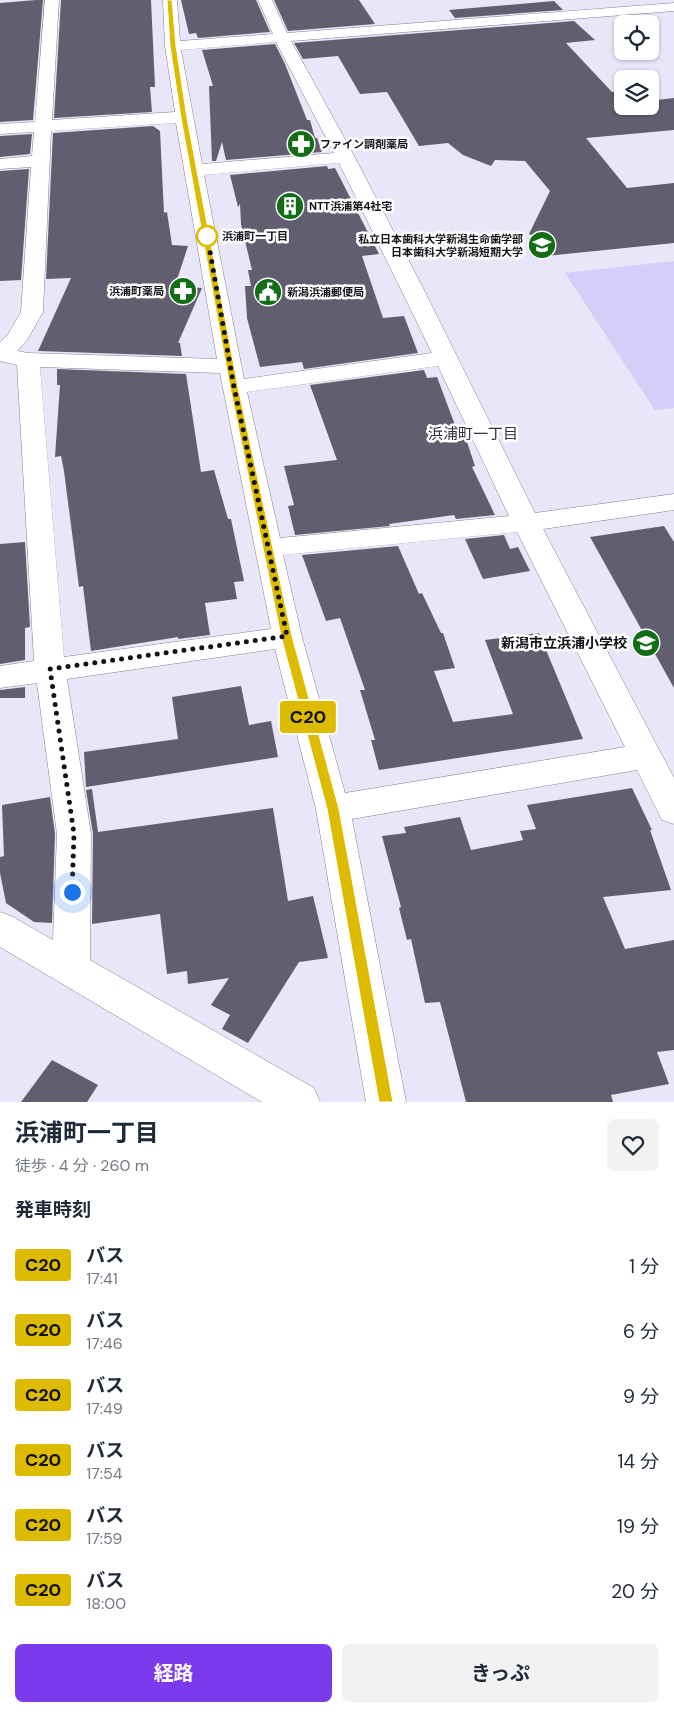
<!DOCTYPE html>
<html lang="ja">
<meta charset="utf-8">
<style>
body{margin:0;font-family:"DM Sans","Noto Sans JP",sans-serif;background:#f2f2f3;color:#1f2937;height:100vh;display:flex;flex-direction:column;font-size:19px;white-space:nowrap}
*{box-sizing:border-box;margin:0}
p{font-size:16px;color:#747a83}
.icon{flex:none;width:28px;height:28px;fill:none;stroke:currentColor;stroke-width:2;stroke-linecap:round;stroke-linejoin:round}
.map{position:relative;height:1102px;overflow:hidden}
.drawer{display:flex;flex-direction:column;background:#fff;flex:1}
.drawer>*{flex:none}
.badge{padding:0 10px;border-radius:4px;font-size:18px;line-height:32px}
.controls{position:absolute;left:614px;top:15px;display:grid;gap:10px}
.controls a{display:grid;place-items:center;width:45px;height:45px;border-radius:8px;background:#fff;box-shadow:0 1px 4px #0004;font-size:25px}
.you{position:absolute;width:25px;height:25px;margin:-12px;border:4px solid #fff;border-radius:50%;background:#1a73e8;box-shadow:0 0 0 8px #1a73e833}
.map>.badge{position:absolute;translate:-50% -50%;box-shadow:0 0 0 2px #fff}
h2{padding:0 15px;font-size:19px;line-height:45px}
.round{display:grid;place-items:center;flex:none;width:52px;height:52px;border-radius:8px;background:#f2f2f3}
.overview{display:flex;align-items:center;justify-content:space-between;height:85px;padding:0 15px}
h1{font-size:24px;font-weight:700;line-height:38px}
.action{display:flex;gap:10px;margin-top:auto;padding:10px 15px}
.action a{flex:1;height:58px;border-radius:8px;background:#7c3aed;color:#fff;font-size:20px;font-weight:700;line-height:58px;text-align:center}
.action a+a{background:#f2f2f3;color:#1f2937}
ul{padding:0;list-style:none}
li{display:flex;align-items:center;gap:15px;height:65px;padding:0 15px}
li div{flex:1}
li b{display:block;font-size:19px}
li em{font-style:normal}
li .badge{min-width:55px;font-weight:700;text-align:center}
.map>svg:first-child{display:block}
.green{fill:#d6cef9}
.building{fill:#615e6f}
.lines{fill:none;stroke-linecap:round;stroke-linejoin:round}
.minor-casing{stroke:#848192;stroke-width:1}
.minor{fill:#fff;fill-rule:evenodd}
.line{fill:#db0;stroke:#fff}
.walk{stroke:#131218;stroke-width:5;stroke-dasharray:0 9}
.stop-dot{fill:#fff;stroke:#db0;stroke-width:2.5}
.labels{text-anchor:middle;stroke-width:5;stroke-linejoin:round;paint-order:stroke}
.far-poi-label{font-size:11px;font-weight:bold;fill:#131218;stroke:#fff;text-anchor:start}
.far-stop-label{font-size:11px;font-weight:bold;fill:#131218;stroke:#fff;text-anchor:start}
.poi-label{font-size:14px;font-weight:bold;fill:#131218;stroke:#fff;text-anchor:end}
.neighbourhood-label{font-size:15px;fill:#322f3e;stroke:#fff}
</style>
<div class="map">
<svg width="674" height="1102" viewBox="0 0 674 1102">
<rect width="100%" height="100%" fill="#e9e6f9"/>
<path class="green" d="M 674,261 L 674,408 L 655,410 L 565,273 Z"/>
<g class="building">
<path d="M 36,0 L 43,0 L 33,120 L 0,122 L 0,3 Z"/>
<path d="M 61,0 L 151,0 L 155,87 L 150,87 L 152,112 L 54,118 Z"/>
<path d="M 181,0 L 256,0 L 270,32 L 198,38 L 196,33 L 189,34 Z"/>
<path d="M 274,0 L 359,0 L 375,24 L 288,31 Z"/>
<path d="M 554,1 L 563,10 L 455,18 L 449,10 Z"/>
<path d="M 574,21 L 595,40 L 566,43 L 612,92 L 622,91 L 622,106 L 650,106 L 650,93 L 657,100 L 674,98 L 674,130 L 586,138 L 627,188 L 674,183 L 674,243 L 546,256 L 551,244 L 529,234 L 550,191 L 525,161 L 495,160 L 491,166 L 463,155 L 448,143 L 419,146 L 387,92 L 360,94 L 338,56 L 303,59 L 294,43 Z"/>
<path d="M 275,44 L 285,64 L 307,120 L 310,120 L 315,138 L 317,138 L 322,152 L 226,160 L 222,142 L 216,161 L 212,161 L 209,86 L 213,86 L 202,50 Z"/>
<path d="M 153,126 L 160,131 L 164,213 L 167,212 L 172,245 L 188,246 L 175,286 L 202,288 L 178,343 L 180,343 L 182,356 L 38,351 L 71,278 L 46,279 L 53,133 Z"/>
<path d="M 32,134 L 30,154 L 0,157 L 0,136 Z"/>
<path d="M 327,166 L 328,169 L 335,168 L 379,254 L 362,256 L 383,318 L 404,316 L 418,353 L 304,369 L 302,362 L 260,367 L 247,318 L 245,286 L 251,286 L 248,270 L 252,270 L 241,224 L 240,204 L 238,207 L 230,175 Z"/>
<path d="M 29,169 L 21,280 L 0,281 L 0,171 Z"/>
<path d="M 57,369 L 186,374 L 201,472 L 214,470 L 228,519 L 231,519 L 244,581 L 234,582 L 237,599 L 205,603 L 210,635 L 178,639 L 178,637 L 91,651 L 83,586 L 79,587 L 64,471 L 61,456 L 55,457 L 60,385 L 57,385 Z"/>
<path d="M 424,370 L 427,378 L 437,377 L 458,433 L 464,433 L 475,466 L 472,467 L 495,515 L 456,519 L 454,515 L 389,524 L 390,526 L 295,535 L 288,506 L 294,505 L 284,466 L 337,460 L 310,385 Z"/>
<path d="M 664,526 L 674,542 L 674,688 L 590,537 Z"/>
<path d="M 504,535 L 510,549 L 518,547 L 530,571 L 483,579 L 465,539 Z"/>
<path d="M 25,542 L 30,627 L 25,628 L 25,660 L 0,664 L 0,544 Z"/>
<path d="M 398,546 L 419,594 L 422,593 L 441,633 L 443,633 L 455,668 L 434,671 L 453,722 L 513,714 L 485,640 L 539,633 L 583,739 L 379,770 L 371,740 L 375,740 L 360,690 L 365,690 L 340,618 L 326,621 L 302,555 Z"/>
<path d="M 241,686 L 249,725 L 271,721 L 278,757 L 86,787 L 84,752 L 178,739 L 172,697 Z"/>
<path d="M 25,687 L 25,698 L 0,698 L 0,690 Z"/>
<path d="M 632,788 L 652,830 L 650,830 L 671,890 L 603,897 L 625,949 L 674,940 L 674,1050 L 657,1052 L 669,1084 L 611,1095 L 613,1102 L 466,1102 L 440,1002 L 425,1003 L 411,939 L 407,940 L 399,908 L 401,907 L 382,836 L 406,833 L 404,827 L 460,817 L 471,850 L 523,840 L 520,831 L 536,829 L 527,805 Z"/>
<path d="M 92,789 L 98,832 L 273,808 L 288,901 L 313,896 L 328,958 L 299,962 L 248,1043 L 222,1029 L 230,1015 L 211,1005 L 229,978 L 188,984 L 187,971 L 167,974 L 160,914 L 92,924 L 93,834 L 86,790 Z"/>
<path d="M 50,797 L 55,834 L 52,923 L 34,922 L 6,903 L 0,873 L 0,857 L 4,856 L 2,805 Z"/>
<path d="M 52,1060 L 98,1085 L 87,1102 L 21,1102 Z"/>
</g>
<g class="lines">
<defs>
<path id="minor" d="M 45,0 L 59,0 L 52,120 L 175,112 L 165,46 L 163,0 L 177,0 L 180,41 L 273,34 L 258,0 L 272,0 L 287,33 L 674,3 L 674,11 L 291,41 L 352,152 L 421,284 L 535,513 L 674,494 L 674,510 L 543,529 L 674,778 L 674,824 L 662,820 L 637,770 L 352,819 L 406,1102 L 366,1102 L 316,809 L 275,649 L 67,679 L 91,834 L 90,960 L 314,1088 L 320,1102 L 262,1102 L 0,947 L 0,912 L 13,917 L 53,940 L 57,834 L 37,683 L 0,688 L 0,666 L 34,661 L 17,365 L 0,361 L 0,342 L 7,336 L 21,312 L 31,167 L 0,169 L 0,159 L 32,156 L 34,132 L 0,134 L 0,124 L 35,122 ZM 276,42 L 334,153 L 202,164 L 181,50 ZM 176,123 L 217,359 L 28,353 L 17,351 L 27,340 L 43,312 L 51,131 ZM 339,163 L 432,353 L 244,379 L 204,175 ZM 438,366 L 509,516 L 280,538 L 247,392 ZM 40,367 L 220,373 L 271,629 L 64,657 ZM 517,532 L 625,747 L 345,793 L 302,637 L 283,555 Z"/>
</defs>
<use href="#minor" class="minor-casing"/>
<use href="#minor" class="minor"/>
</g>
<path class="line" d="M 167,0 L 172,0 L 176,46 L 187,118 L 238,387 L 292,636 L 339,809 L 393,1102 L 379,1102 L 327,809 L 281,636 L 230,387 L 181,118 L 170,46 Z"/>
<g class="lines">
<path class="walk" d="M 72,892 L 74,834 L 50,669 L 287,636 L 234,387 L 206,229 L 207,236"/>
</g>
<defs>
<symbol id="pharmacy-disc" viewBox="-11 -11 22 22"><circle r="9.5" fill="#136c16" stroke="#fff"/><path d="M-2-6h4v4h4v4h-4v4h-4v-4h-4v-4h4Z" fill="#fff"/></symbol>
<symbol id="building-disc" viewBox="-11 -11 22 22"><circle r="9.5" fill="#136c16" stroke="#fff"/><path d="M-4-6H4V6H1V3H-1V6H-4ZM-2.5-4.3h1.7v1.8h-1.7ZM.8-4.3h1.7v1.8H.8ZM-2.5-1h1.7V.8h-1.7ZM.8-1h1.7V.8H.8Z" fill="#fff"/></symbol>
<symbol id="university-disc" viewBox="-11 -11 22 22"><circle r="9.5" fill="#136c16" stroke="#fff"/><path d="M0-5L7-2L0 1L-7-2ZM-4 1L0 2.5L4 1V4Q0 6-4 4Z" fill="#fff"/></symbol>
<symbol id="civic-disc" viewBox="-11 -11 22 22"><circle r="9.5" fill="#136c16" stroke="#fff"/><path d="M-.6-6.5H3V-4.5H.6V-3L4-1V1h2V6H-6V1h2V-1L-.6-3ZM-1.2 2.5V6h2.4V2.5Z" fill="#fff"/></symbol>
<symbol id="school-disc" viewBox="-11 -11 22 22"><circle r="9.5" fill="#136c16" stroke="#fff"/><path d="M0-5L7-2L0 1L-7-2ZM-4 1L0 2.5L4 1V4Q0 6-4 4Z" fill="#fff"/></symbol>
</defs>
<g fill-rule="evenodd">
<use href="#pharmacy-disc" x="285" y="128" width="32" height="32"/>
<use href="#building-disc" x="274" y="190" width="32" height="32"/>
<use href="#university-disc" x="526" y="229" width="32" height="32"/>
<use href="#pharmacy-disc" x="167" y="275" width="32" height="32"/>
<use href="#civic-disc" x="252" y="276" width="32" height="32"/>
<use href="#school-disc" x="630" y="627" width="32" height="32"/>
</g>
<circle class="stop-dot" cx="207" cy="236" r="10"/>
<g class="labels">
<g class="far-poi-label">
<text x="320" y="148">ファイン調剤薬局</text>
<text x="309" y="210">NTT浜浦第4社宅</text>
<text x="523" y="243" text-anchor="end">私立日本歯科大学新潟生命歯学部<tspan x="523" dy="13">日本歯科大学新潟短期大学</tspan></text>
<text x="164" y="295" text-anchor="end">浜浦町薬局</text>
<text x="287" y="296">新潟浜浦郵便局</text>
</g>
<g class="far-stop-label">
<text x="222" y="240">浜浦町一丁目</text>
</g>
<g class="poi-label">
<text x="627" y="648">新潟市立浜浦小学校</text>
</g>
<g class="neighbourhood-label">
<text x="473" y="439">浜浦町一丁目</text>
</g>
</g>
</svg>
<div class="controls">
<a><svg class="icon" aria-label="locate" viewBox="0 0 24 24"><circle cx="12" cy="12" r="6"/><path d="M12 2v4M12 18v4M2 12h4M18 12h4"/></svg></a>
<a><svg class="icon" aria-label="layers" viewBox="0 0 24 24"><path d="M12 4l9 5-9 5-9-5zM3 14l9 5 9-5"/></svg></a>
</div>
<div class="you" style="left:72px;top:892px"></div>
<b class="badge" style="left:308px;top:717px;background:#db0;color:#111">C20</b>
</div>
<section class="drawer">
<div class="overview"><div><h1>浜浦町一丁目</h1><p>徒歩 · 4 分 · 260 m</p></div><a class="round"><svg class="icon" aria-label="heart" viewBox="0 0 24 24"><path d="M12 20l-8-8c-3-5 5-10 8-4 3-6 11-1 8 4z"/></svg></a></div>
<h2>発車時刻</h2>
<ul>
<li><span class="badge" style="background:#db0;color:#111">C20</span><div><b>バス</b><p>17:41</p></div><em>1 分</em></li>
<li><span class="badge" style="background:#db0;color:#111">C20</span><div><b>バス</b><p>17:46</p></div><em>6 分</em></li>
<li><span class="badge" style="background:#db0;color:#111">C20</span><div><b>バス</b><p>17:49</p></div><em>9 分</em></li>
<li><span class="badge" style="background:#db0;color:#111">C20</span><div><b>バス</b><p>17:54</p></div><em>14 分</em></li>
<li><span class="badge" style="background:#db0;color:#111">C20</span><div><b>バス</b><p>17:59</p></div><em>19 分</em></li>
<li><span class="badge" style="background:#db0;color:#111">C20</span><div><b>バス</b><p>18:00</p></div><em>20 分</em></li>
</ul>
<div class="action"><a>経路</a><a>きっぷ</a></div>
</section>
